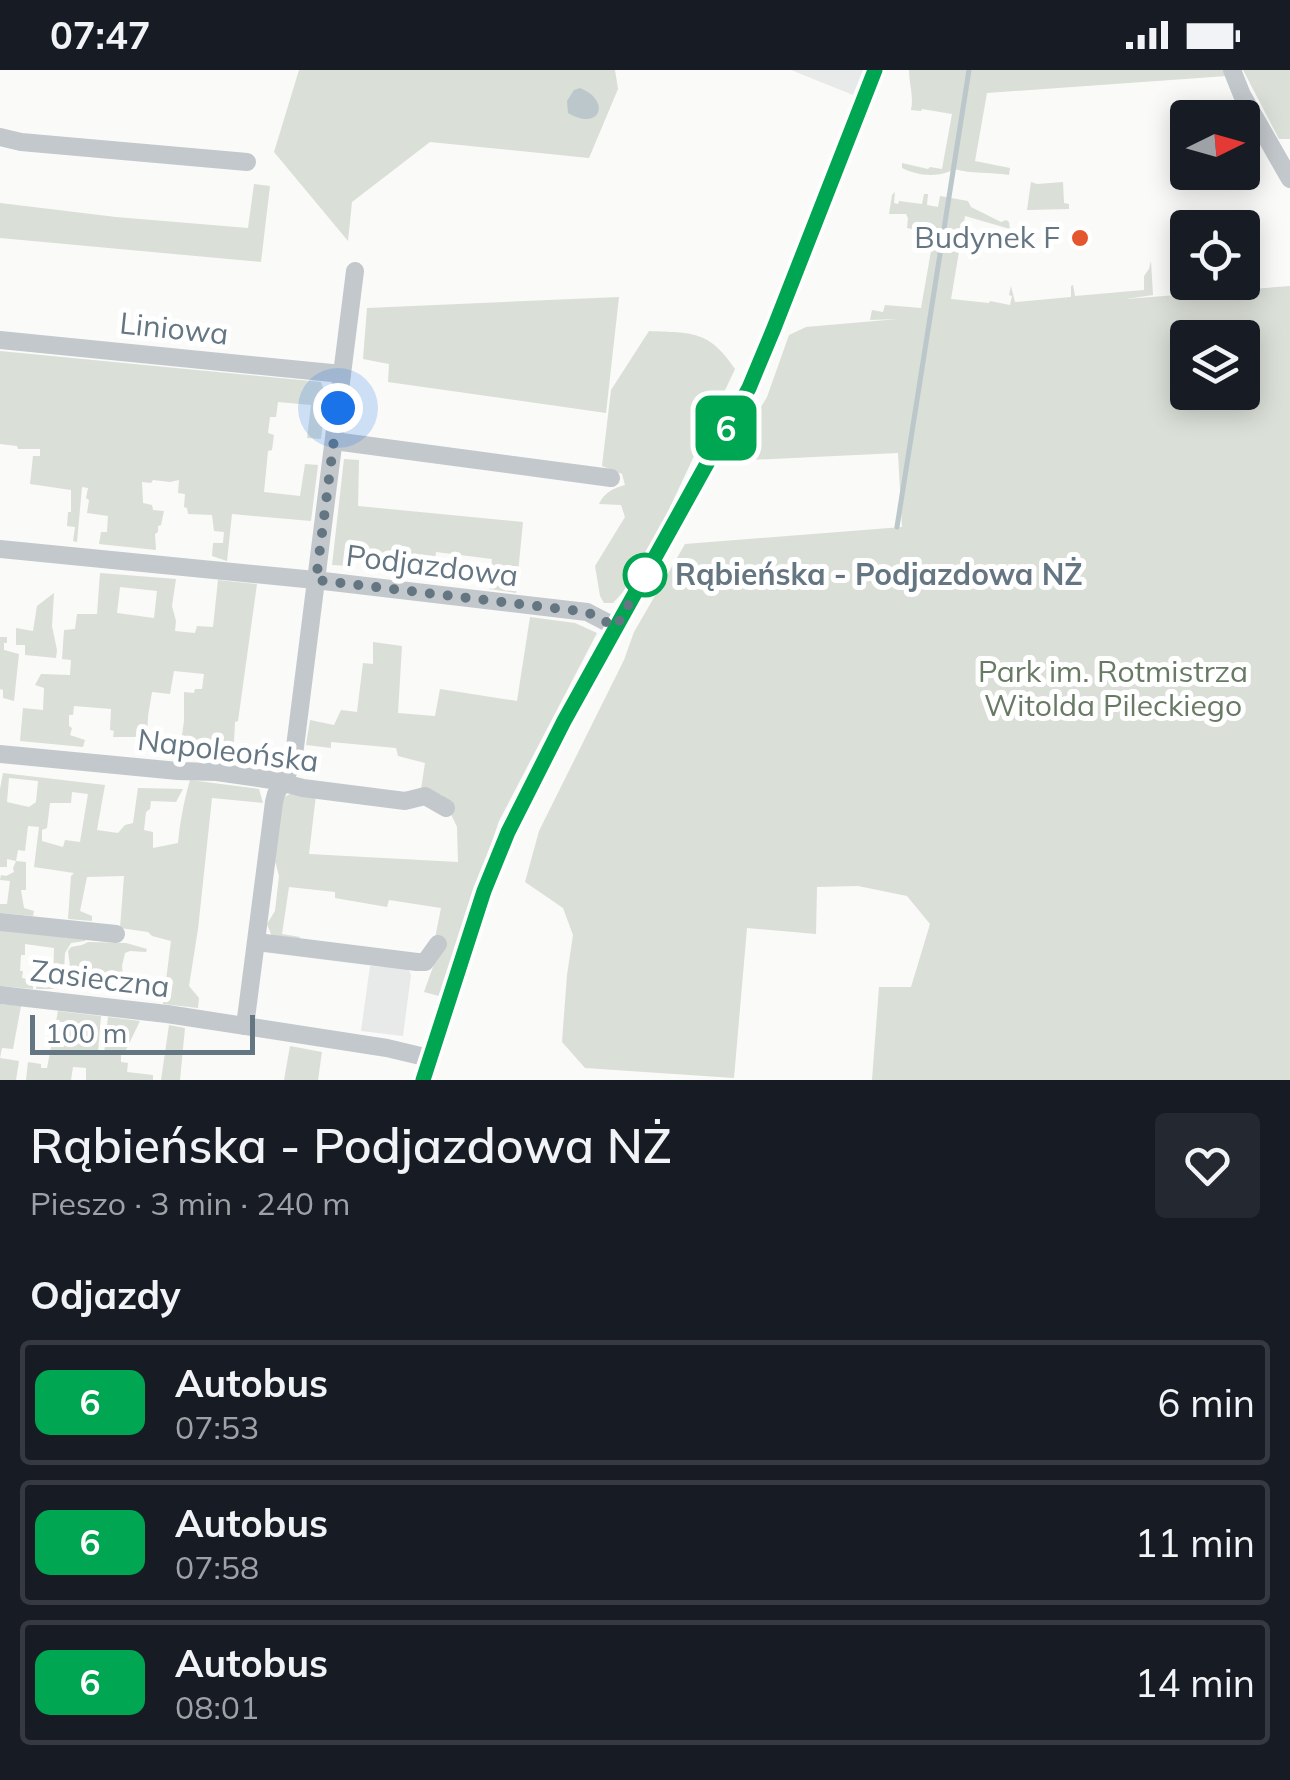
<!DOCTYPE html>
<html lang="pl">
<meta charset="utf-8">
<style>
body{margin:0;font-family:Mulish,sans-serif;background:#242831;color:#f1f3f6;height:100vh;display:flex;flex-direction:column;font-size:38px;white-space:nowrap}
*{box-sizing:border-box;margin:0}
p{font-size:32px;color:#9ea1a6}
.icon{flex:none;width:55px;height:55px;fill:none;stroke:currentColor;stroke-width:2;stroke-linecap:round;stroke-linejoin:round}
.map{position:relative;height:1010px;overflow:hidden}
.details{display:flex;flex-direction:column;background:#171b24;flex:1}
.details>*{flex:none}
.badge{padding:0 20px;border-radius:15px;font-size:35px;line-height:65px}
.needle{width:65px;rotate:85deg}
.tools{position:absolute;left:1170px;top:30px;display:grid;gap:20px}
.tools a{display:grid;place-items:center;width:90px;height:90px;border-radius:10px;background:#171b24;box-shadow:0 5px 25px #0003;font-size:50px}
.scale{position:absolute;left:30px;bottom:25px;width:225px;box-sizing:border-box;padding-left:10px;border:5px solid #657683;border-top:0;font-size:28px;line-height:35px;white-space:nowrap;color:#657683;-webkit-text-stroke:8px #fff;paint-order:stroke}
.you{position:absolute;width:50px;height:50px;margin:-25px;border:8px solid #fff;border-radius:50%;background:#1a73e8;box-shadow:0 0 0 15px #1a73e833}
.map>.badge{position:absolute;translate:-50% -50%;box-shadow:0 0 0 5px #fff}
h2{padding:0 30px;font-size:38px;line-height:90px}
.round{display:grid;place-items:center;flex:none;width:105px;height:105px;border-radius:10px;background:#242831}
.summary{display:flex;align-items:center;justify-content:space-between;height:170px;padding:0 30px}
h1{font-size:48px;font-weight:600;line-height:75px}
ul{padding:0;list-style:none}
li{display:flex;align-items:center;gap:30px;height:125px;margin:0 20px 15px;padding:0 10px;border:5px solid #363941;border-radius:10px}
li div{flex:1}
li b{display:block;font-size:38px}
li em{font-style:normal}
li .badge{min-width:110px;font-weight:700;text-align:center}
.status{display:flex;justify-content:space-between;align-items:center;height:70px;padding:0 50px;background:#171b24;direction:ltr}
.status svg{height:28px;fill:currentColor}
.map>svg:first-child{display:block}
.built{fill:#e8e9e9}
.green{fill:#dadfd7;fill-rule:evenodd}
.water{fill:#bbc7cb}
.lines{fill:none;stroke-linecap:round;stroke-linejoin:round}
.stream{stroke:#bbc7cb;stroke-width:5}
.minor{stroke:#c3c8cc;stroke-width:18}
.line-casing{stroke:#fff;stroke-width:22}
.line{stroke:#00a651;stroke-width:15}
.walk{stroke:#657683;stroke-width:10;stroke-dasharray:0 18}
.poi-dot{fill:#e4572e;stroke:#fff;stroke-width:4}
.stop-dot{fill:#fff;stroke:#00a651;stroke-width:5}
.labels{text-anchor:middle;stroke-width:10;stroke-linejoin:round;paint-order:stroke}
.poi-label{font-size:30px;fill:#657683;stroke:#fff;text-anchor:end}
.street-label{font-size:30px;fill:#657683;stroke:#fff}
.stop-label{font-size:30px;font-weight:bold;fill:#657683;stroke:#fff;text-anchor:start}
.park-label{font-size:30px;fill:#687a64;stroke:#fff}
</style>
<div class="status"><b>07:47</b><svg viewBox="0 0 49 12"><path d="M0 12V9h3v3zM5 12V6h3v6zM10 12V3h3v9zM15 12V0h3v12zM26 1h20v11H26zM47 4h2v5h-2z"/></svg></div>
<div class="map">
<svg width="1290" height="1010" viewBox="0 0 1290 1010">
<rect width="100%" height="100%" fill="#fafaf8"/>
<g class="built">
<path d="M 791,0 L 863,0 L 853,25 Z"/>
<path d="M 370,896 L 408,898 L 411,905 L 403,966 L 361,961 Z"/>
</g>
<g class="green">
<path d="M 299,0 L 615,0 L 618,19 L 589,88 L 430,72 L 352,132 L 348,171 L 274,82 Z"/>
<path d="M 909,0 L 1225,0 L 1227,6 L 987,23 L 975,91 L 1010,98 L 1009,105 C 990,102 972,104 954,99 C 939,108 918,106 902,98 L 902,93 L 928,99 L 930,97 L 942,99 L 952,44 L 922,39 L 921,41 L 911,40 C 914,26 909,14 909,0 Z"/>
<path d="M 1243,0 L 1290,0 L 1290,69 L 1279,69 Z"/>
<path d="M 1031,112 L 1037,114 L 1063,112 L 1064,133 L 1069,134 L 1069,139 L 1027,140 Z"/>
<path d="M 254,114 L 270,116 L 261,192 L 0,168 L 0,133 L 116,147 L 248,158 Z"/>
<path d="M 895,122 L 894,133 L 898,134 L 899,131 L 922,134 L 924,124 L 928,124 L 927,135 L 938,137 L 940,126 L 968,131 L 971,137 L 1001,152 L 1006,150 L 1009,152 L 1010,159 L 965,146 L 951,229 L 989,233 L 990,231 L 1010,235 L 1012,226 L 1009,225 L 1011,216 L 1015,232 L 1071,227 L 1071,216 L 1073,215 L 1075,226 L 1144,220 L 1144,206 L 1149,199 L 1151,191 L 1153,225 L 1126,229 L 1290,216 L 1290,1010 L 872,1010 L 879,917 L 911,917 L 930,854 L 907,826 L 858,816 L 817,817 L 816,864 L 747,858 L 734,1008 L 585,998 L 562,972 L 567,905 L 573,865 L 563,838 L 525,812 L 539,761 L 624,590 L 634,562 L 685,474 L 902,457 L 898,383 L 728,391 L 767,327 L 789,265 L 806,257 L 898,249 L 870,250 L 872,240 L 883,242 L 885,235 L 921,238 L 934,164 L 907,158 L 908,148 L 906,144 L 889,144 L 892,125 ZM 1188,268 L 1242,268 L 1242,322 L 1188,322 Z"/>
<path d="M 619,227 L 606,343 L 388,312 L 389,294 L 363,289 L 367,238 Z"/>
<path d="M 649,261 C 692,263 709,260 735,299 L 663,452 L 623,522 L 613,533 L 604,533 L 600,526 L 595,496 L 625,447 L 621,435 L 599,434 C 604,423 613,418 625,415 L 622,404 L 602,396 L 611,320 Z"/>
<path d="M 0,281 L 321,312 L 326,326 L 321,369 L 307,368 L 311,335 L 278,332 L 276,347 L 270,347 L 268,363 L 274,365 L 272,380 L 268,381 L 264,422 L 300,426 L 305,394 L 318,395 L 311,451 L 232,444 L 227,491 L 212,486 L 213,473 L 223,473 L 224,462 L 214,461 L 212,445 L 188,444 L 187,438 L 184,437 L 185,424 L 178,423 L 179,410 L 170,412 L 153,410 L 151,413 L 142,412 L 143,433 L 152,435 L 153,440 L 164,441 L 161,455 L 158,456 L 158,462 L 155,464 L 156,480 L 99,474 L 101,462 L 107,462 L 108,446 L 87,443 L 89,430 L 86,428 L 88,418 L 82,417 L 77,472 L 73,471 L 75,457 L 67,456 L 68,442 L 71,442 L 71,420 L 30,414 L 33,386 L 40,386 L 40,379 L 18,379 L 17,376 L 0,374 Z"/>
<path d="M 344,389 L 359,390 L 358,436 L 523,452 L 516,523 L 489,519 L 492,489 L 436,482 L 433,505 L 370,499 L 371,487 L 353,485 L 349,496 L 332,495 Z"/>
<path d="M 100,503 L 176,509 L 172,536 L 176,551 L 175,561 L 195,563 L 197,556 L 213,557 L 218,510 L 257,514 L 238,651 L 235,652 L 233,691 L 179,686 L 184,651 L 184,622 L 194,623 L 195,619 L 202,619 L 204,604 L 174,601 L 170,624 L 152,622 L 148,646 L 147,670 L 136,667 L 113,667 L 114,661 L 110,660 L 111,639 L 74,636 L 73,645 L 69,645 L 69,656 L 72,658 L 70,665 L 85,670 L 83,677 L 20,671 L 23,638 L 43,640 L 44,618 L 35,615 L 41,604 L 70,605 L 71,590 L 62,589 L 64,560 L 75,559 L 77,544 L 97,544 ZM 120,517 L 157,521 L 154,548 L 117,543 Z"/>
<path d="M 54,523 L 52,556 L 57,580 L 56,588 L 25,585 L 25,575 L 16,575 L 16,558 L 33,561 L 37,536 Z"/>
<path d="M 530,547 L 575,553 L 597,563 L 499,751 L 439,926 L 424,922 L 439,880 L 434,873 L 441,838 L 389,830 L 387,837 L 335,828 L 335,822 L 289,817 L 282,864 L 300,867 L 299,871 L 272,867 L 267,854 L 275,841 L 279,806 L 275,791 L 281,733 L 284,727 L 294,722 L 316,725 L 309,784 L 458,792 L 457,757 L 442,725 L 421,719 L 425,693 L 398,686 L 396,678 L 331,672 L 331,678 L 306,675 L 310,650 L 334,655 L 341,640 L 357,642 L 363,593 L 373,594 L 373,572 L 402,576 L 398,643 L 435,646 L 440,619 L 517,631 Z"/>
<path d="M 0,567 L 7,567 L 7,573 L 4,573 L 4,580 L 19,584 L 14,631 L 3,628 L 3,620 L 0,619 Z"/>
<path d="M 3,703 L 105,715 L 97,760 L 118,763 L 125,755 L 133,753 L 138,718 L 183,719 L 176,732 L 151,731 L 150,739 L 146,742 L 144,760 L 153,762 L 153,778 L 178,773 C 180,751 184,731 190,710 L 259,719 L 263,733 L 212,728 L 198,859 L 189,916 L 199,928 L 198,938 L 163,934 L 171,871 L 152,866 L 148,862 L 120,858 L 124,806 L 87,807 L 80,841 L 92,846 L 92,851 L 68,849 L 71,806 L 74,803 L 34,797 L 39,757 L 28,756 L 25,781 L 18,780 L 16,791 L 26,792 L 26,820 L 21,820 L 24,838 L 34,841 L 33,846 L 0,843 L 0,834 L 7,834 L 10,811 L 0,810 L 1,805 L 6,806 L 14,802 L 13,798 L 16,791 L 7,789 L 7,797 L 0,797 L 0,719 ZM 9,708 L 38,711 L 36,732 L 29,737 L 7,732 ZM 72,722 L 88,724 L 80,772 L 65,770 L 63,777 L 42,771 L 42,760 L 47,758 L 50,733 L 71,733 Z"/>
<path d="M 0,859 L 87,868 L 85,871 L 71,873 L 65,883 L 63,919 L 36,919 L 37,913 C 57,905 53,897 54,878 L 25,874 L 25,885 L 21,885 L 20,901 L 23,901 L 22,908 L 33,910 L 33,919 L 0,916 Z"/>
<path d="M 88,872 L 126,873 L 147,879 L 146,882 L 130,881 L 125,883 L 122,896 L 123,905 L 104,913 L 98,919 L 68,908 L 67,904 L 70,896 L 68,881 L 71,877 L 82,875 Z"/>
<path d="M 0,934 L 21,936 L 13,979 L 2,978 L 0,988 L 19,991 L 16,1010 L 0,1010 Z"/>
<path d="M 58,941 L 101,946 L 98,982 L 104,984 L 108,947 L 140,951 L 125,982 L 121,983 L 121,992 L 128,993 L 127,1002 L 153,1005 L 153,1010 L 86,1010 L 86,998 L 73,997 L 71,1010 L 26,1010 L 28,992 L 41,994 L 41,998 L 47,998 Z"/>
<path d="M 169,955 L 185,958 L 180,1010 L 161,1010 Z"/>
<path d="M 290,976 L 322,982 L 318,1010 L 284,1010 Z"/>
</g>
<path class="water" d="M 580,18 C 612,31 600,62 568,43 L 567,31 L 574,20 Z"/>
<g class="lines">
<path class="stream" d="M 897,457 L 969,0"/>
<g class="minor">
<path d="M 1232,0 L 1242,25 L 1290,109"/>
<path d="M 0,67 L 21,72 L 247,92"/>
<path d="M 0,270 L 342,304"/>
<path d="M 334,371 L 611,408"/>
<path d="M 0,479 L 315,510 L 587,542 L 616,557"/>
<path d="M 0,684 L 178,701 L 217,702 L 272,710 L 303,718 L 405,731 L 425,726 L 446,738"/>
<path d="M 0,852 L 116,864"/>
<path d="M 257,872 L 417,892 L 425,892 L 438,874"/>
<path d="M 0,925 L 167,944 L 387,978 L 429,988"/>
<path d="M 245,956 L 274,732 L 276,724 L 293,693 L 355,201"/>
<path d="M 423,1010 L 485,821 L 519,738 L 564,651 L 749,317 L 775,258 L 875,0"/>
</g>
</g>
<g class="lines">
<defs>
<path id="line" d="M 423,1010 L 484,821 L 508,762 L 564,651 L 749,318 L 774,258 L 875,0"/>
</defs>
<use href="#line" class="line-casing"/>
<use href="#line" class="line"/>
<path class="walk" d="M 338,338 L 316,510 L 587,542 L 616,557 L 645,505"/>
</g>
<circle class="poi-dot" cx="1080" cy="168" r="10"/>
<circle class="stop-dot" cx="645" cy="505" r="20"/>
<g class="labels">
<g class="poi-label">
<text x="1060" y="178">Budynek F</text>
</g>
<g class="street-label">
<text transform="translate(174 259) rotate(6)" y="10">Liniowa</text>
<text transform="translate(432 496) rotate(7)" y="10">Podjazdowa</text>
<text transform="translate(228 681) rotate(7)" y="10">Napoleońska</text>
<text transform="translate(100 909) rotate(7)" y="10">Zasieczna</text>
</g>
<g class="stop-label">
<text x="675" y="515">Rąbieńska - Podjazdowa NŻ</text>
</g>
<g class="park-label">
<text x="1113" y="612">Park im. Rotmistrza<tspan x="1113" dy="34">Witolda Pileckiego</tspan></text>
</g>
</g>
</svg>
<div class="tools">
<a><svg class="needle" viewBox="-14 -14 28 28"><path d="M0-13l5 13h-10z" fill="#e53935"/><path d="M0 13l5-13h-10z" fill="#9ea1a6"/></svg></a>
<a><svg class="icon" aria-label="locate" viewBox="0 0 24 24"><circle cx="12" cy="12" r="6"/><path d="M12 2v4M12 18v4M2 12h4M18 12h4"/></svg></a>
<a><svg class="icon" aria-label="layers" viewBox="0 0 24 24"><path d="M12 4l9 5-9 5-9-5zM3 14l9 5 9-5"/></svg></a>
</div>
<div class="scale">100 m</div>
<div class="you" style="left:338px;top:338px"></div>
<b class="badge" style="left:726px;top:358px;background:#00a651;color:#fff">6</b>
</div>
<section class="details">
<div class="summary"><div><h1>Rąbieńska - Podjazdowa NŻ</h1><p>Pieszo · 3 min · 240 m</p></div><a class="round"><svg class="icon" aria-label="heart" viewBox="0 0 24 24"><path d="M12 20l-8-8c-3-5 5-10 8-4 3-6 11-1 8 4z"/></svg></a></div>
<h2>Odjazdy</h2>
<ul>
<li><span class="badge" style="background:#00a651;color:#fff">6</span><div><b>Autobus</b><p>07:53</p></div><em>6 min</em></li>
<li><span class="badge" style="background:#00a651;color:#fff">6</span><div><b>Autobus</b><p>07:58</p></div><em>11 min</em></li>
<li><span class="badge" style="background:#00a651;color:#fff">6</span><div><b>Autobus</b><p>08:01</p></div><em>14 min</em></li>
</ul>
</section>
